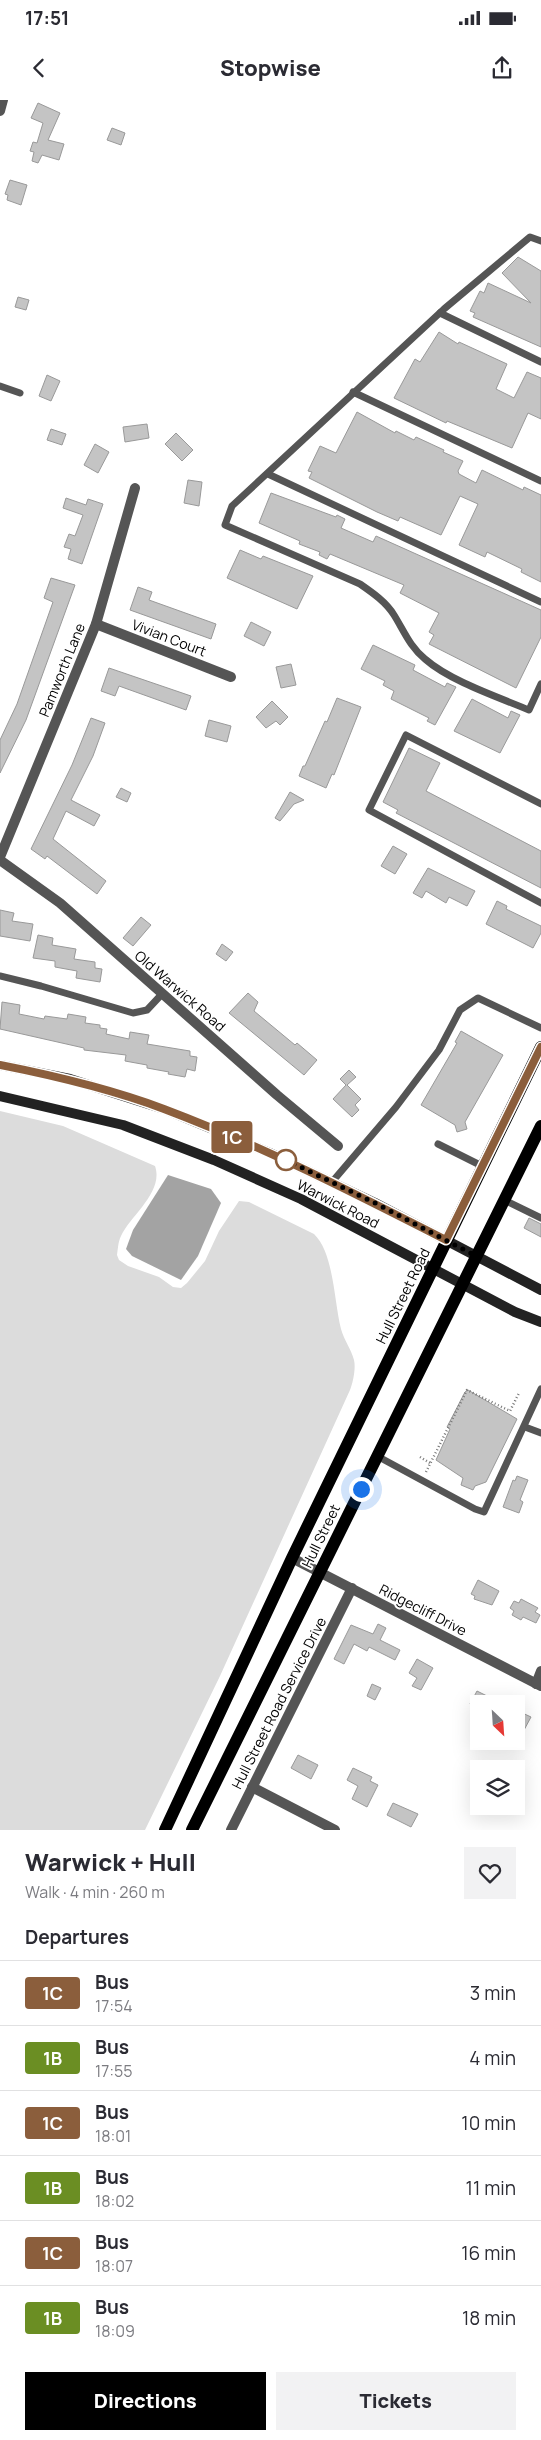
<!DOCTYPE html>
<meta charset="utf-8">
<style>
body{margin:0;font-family:Manrope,sans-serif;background:#f2f2f3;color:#2b2b33;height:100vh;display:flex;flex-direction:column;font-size:19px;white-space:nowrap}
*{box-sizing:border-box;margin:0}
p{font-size:16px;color:#7c7c81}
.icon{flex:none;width:28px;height:28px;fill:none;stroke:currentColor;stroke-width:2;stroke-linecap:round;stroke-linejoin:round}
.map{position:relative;height:1730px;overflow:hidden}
.side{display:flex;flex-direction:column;background:#fff;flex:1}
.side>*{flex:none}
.badge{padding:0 10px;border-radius:4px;font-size:18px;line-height:32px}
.needle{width:32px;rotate:155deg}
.buttons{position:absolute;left:470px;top:1595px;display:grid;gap:10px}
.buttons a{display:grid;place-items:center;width:55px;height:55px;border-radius:0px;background:#fff;box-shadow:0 5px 20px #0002;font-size:25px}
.you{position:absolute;width:25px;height:25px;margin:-12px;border:4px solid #fff;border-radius:50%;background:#1a73e8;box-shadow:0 0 0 8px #1a73e833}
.map>.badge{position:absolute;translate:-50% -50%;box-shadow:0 0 0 2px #fff}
h2{padding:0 25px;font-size:19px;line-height:45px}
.round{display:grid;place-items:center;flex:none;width:52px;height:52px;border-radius:0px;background:#f2f2f3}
.headline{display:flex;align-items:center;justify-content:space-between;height:85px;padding:0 25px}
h1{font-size:24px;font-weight:800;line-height:38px}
.cta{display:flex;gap:10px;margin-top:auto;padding:10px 25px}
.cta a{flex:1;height:58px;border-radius:0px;background:#000;color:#fff;font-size:20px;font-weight:800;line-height:58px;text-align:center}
.cta a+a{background:#f2f2f3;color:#2b2b33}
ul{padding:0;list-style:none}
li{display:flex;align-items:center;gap:15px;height:65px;padding:0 25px;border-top:1px solid #e1e1e2}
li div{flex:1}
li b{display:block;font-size:19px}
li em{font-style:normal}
li .badge{min-width:55px;font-weight:700;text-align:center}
.status{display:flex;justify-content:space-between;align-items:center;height:35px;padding:0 25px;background:#fff;direction:ltr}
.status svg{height:14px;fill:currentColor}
header{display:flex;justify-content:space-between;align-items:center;height:65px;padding:0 25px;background:#fff;font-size:22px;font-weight:800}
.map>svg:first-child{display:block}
.green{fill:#dcdcdc}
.water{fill:#a3a3a3}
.building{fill:#c4c4c4;stroke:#999}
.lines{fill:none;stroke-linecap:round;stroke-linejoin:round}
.path{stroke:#777;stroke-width:2.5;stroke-dasharray:1 2.5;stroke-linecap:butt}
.lane{stroke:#555;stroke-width:7}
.street{stroke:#555;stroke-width:10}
.secondary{stroke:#222;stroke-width:10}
.primary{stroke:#000;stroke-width:12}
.line-casing{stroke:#fff;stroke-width:11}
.line{stroke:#8b5e3c;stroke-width:8}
.walk{stroke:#000;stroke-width:5;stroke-dasharray:0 9}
.stop-dot{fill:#fff;stroke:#8b5e3c;stroke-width:2.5}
.labels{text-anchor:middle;stroke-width:4;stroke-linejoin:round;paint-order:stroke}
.street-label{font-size:14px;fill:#000;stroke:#fff}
</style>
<div class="status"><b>17:51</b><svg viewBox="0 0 49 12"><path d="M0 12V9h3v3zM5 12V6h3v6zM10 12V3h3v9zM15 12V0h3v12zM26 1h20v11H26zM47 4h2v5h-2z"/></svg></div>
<header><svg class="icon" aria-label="back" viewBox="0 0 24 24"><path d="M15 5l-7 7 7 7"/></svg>Stopwise<svg class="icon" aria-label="share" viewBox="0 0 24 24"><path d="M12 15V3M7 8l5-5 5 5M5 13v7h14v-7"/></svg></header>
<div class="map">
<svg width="541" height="1730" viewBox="0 0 541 1730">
<rect width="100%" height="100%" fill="#fff"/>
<path class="green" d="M 0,1011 L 63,1026 L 155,1066 C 164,1092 131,1115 121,1136 C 118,1142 118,1149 117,1155 L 119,1160 L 128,1166 L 159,1177 L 173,1187 L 181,1188 L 187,1183 L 205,1161 L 219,1131 L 239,1101 L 249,1102 L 314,1134 C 334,1153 334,1202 341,1229 C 344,1240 351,1249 354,1260 C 356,1268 353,1283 350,1290 L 220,1576 L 145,1730 L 0,1730 Z"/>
<path class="water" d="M 168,1075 L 211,1089 L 221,1103 L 198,1156 L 181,1180 L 132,1156 L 126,1149 L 133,1130 Z"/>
<g class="building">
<path d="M 38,3 L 60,13 L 48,40 L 64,44 L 59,60 L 42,55 L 38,63 L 32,61 L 34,52 L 30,51 L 33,42 L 37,43 L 43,23 L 31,18 Z"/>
<path d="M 112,28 L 125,33 L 121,45 L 107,40 Z"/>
<path d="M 10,80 L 27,85 L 21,105 L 7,100 L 8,95 L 5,94 Z"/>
<path d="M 518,157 L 541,171 L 541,247 L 473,217 L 475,213 L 470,211 L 480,191 L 484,193 L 488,183 L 531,203 L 502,173 Z"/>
<path d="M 18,197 L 29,200 L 26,210 L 15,207 Z"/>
<path d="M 439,232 L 458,244 L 459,242 L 507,264 L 496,289 L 514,298 L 527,272 L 541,278 L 541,319 L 528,313 L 512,348 L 447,321 L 446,323 L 394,298 L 415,259 L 420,262 Z"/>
<path d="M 47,275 L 60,281 L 51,301 L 39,296 Z"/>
<path d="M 357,312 L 395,333 L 396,331 L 414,340 L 416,337 L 444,350 L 443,352 L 463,361 L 458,371 L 459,374 L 476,383 L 482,370 L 523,390 L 524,387 L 541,395 L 541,482 L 521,472 L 522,469 L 487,452 L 485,457 L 459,445 L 478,404 L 460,396 L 441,435 L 400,417 L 398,421 L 377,412 L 309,378 L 312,372 L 308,371 L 320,346 L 336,353 Z"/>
<path d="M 147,324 L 149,338 L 125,342 L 123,327 Z"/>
<path d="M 51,329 L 66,334 L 62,345 L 47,340 Z"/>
<path d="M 176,333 L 193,350 L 182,361 L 165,344 Z"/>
<path d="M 95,344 L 109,352 L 98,373 L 84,365 Z"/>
<path d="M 188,380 L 202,382 L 199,406 L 184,403 Z"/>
<path d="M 271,393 L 336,417 L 337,415 L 345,419 L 341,428 L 373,442 L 376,436 L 541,510 L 541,537 L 516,588 L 429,544 L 434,535 L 429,532 L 439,513 L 400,493 L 404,485 L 330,454 L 327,459 L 319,455 L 320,452 L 299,444 L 300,441 L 259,423 Z"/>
<path d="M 66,398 L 86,405 L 88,399 L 103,404 L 82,464 L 68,459 L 71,449 L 64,447 L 69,434 L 75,436 L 83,415 L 63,408 Z"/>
<path d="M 240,450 L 261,459 L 263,456 L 313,476 L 297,509 L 227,478 Z"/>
<path d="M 51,478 L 75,485 L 26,620 L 0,673 L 0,640 L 17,604 L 53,502 L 44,498 Z"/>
<path d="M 138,487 L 152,492 L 149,500 L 216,524 L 211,539 L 130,510 Z"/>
<path d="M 251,522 L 271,532 L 264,546 L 244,536 Z"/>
<path d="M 373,545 L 415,565 L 413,570 L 445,587 L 447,583 L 456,587 L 435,625 L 427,621 L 429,618 L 391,599 L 394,591 L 383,585 L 385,581 L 361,569 Z"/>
<path d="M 291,564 L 296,585 L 281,588 L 276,567 Z"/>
<path d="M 109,568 L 191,596 L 186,610 L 119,586 L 115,596 L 101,591 Z"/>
<path d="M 337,598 L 361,607 L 334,675 L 332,674 L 326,688 L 299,676 L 303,666 L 305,666 L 325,621 L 327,622 Z"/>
<path d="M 472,599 L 508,618 L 511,611 L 520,615 L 500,653 L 454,631 Z"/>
<path d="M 272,601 L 288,617 L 280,625 L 276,621 L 266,628 L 256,617 Z"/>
<path d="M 91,618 L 105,623 L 93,656 L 71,700 L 100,715 L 94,726 L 66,711 L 53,739 L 106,781 L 97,794 L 47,756 L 45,759 L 31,749 L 72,665 Z"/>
<path d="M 209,620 L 231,626 L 227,642 L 205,636 Z"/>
<path d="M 409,648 L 440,663 L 426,691 L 541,751 L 541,788 L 396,713 L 398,710 L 383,702 Z"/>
<path d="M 121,688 L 131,693 L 127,702 L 116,697 Z"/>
<path d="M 290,692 L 304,700 L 294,704 L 280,721 L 275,718 Z"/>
<path d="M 393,746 L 407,754 L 395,774 L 381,766 Z"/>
<path d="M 428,768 L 475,791 L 467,806 L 449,797 L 446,803 L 426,791 L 422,798 L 413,793 Z"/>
<path d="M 497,801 L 507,806 L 506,809 L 541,826 L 541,833 L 533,848 L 486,824 Z"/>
<path d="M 0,810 L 14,813 L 12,821 L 33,824 L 30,841 L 0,836 Z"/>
<path d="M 141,817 L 151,825 L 133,846 L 123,838 Z"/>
<path d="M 38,835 L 53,838 L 52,845 L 76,849 L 74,859 L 95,862 L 95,868 L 102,869 L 100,882 L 76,878 L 77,871 L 55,867 L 55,861 L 33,858 Z"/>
<path d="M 222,844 L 233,852 L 226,861 L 216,854 Z"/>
<path d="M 248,893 L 258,902 L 254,911 L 295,945 L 297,943 L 317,960 L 304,975 L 229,913 Z"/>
<path d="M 2,902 L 20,905 L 19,914 L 44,919 L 45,916 L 67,919 L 68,914 L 86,917 L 85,923 L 100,925 L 100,928 L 107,929 L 106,934 L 129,939 L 130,932 L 149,935 L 147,944 L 190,951 L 190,956 L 197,957 L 195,971 L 187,969 L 185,977 L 168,974 L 169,972 L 147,968 L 147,965 L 125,961 L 126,955 L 84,950 L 84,948 L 0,929 Z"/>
<path d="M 461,931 L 503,955 L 465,1022 L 467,1029 L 457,1032 L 455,1025 L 421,1005 L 457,943 L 455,942 Z"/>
<path d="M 349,970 L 356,977 L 347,985 L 361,999 L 355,1005 L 359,1010 L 352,1017 L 333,999 L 346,985 L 340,979 Z"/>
<path d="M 529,1118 L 541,1124 L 541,1137 L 524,1128 Z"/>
<path d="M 468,1290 L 517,1319 L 486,1382 L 475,1386 L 473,1390 L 461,1385 L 463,1378 L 436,1360 L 450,1329 L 447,1327 L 465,1292 Z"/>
<path d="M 517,1376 L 528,1380 L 520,1400 L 523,1402 L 519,1413 L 503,1407 L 513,1380 L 515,1381 Z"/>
<path d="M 478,1480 L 499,1491 L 492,1505 L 474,1499 L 475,1496 L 471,1494 Z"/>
<path d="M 521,1499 L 538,1508 L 535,1512 L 540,1515 L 536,1523 L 523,1517 L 521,1520 L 512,1515 L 514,1511 L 510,1508 L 514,1501 L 519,1503 Z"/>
<path d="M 378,1524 L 386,1528 L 380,1540 L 400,1550 L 395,1560 L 369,1547 L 367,1551 L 354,1544 L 344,1564 L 334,1559 L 351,1525 L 373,1534 Z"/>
<path d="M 417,1559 L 433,1568 L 421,1590 L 412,1586 L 417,1578 L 409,1573 Z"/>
<path d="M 372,1584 L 381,1588 L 375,1600 L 367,1596 Z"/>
<path d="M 477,1591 L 503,1604 L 470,1604 Z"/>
<path d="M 516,1610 L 531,1617 L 516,1645 Z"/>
<path d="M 298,1655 L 318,1665 L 311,1679 L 291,1668 Z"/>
<path d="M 353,1668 L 372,1677 L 370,1681 L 378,1685 L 367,1707 L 352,1699 L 358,1686 L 347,1680 Z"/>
<path d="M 393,1703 L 418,1714 L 411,1727 L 387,1715 Z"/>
</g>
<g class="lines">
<g class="path">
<path d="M 420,1357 L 430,1363"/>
<path d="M 426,1372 L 467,1290 L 510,1311 L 519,1293"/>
</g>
<g class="lane">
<path d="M 541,141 L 530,137 L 444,209 L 232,406 L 225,425 L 360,484 C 373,493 386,502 394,515 C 404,531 410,547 425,559 C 450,581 498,597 529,610 L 541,584"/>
<path d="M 440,213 L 541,262"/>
<path d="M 0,286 L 20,293"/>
<path d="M 353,292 L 541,381"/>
<path d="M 268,374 L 541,502"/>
<path d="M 541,704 L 406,635 L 369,710 L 541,803"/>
<path d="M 0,876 L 41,886 L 133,913 L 147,910 L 162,894"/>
<path d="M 438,1044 L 482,1066"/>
<path d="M 332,1082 L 396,1007 L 439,950 L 460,910 L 478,898 L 541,928"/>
<path d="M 504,1100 L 541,1118"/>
<path d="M 525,1327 L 541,1333"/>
<path d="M 377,1356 L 475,1409 L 484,1412 L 541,1289"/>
</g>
<g class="street">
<path d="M 0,11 L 3,0"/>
<path d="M 96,524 L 231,577"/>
<path d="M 0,757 L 96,524 L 135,388"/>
<path d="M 0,760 L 60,803 L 277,995 L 338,1046"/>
<path d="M 292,1458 L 541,1586"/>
<path d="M 536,1584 L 541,1571"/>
<path d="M 252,1687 L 335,1730"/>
<path d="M 231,1730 L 352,1488"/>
</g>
<g class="secondary">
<path d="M 0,965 L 70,979 L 164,1009 L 270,1053 L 375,1103 L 541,1190"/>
<path d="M 0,996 L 123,1025 L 214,1060 L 301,1099 L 515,1212 L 541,1222"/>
</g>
<g class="primary">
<path d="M 165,1730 L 292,1458 L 541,947"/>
<path d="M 192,1730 L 541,1026"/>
</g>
</g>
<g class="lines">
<defs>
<path id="line" d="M 0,965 C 56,976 111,989 164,1009 C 262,1046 354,1093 446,1140 L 541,947"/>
</defs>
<use href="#line" class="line-casing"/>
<use href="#line" class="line"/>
<path class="walk" d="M 286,1060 L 375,1103 L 476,1156 L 361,1389"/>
</g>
<circle class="stop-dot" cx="286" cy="1060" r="10"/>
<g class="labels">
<g class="street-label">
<text transform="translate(169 538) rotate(21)" y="5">Vivian Court</text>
<text transform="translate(62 570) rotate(-68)" y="5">Pamworth Lane</text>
<text transform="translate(180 891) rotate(41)" y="5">Old Warwick Road</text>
<text transform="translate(338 1104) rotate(27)" y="5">Warwick Road</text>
<text transform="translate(403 1196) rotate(-64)" y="5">Hull Street Road</text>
<text transform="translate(321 1436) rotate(-64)" y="5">Hull Street</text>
<text transform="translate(423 1510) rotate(27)" y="5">Ridgecliff Drive</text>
<text transform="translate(279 1603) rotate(-63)" y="5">Hull Street Road Service Drive</text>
</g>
</g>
</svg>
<div class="buttons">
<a><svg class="needle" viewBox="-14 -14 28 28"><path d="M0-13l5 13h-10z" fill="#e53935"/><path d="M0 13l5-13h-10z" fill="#7c7c81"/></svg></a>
<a><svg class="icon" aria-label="layers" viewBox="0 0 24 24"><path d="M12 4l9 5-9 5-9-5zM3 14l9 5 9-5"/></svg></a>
</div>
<div class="you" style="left:361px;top:1389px"></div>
<b class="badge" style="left:232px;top:1037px;background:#8b5e3c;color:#fff">1C</b>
</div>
<section class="side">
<div class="headline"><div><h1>Warwick + Hull</h1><p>Walk · 4 min · 260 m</p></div><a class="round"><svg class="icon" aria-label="heart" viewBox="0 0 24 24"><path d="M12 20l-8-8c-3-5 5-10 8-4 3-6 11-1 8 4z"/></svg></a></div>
<h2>Departures</h2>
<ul>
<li><span class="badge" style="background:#8b5e3c;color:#fff">1C</span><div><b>Bus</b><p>17:54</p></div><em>3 min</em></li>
<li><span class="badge" style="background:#6b8e23;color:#fff">1B</span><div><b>Bus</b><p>17:55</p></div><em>4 min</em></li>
<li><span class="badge" style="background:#8b5e3c;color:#fff">1C</span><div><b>Bus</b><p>18:01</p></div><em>10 min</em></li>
<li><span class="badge" style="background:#6b8e23;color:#fff">1B</span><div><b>Bus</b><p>18:02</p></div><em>11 min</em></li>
<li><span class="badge" style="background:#8b5e3c;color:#fff">1C</span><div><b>Bus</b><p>18:07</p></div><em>16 min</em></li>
<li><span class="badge" style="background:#6b8e23;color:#fff">1B</span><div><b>Bus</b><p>18:09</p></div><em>18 min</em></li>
</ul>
<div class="cta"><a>Directions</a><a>Tickets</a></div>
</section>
